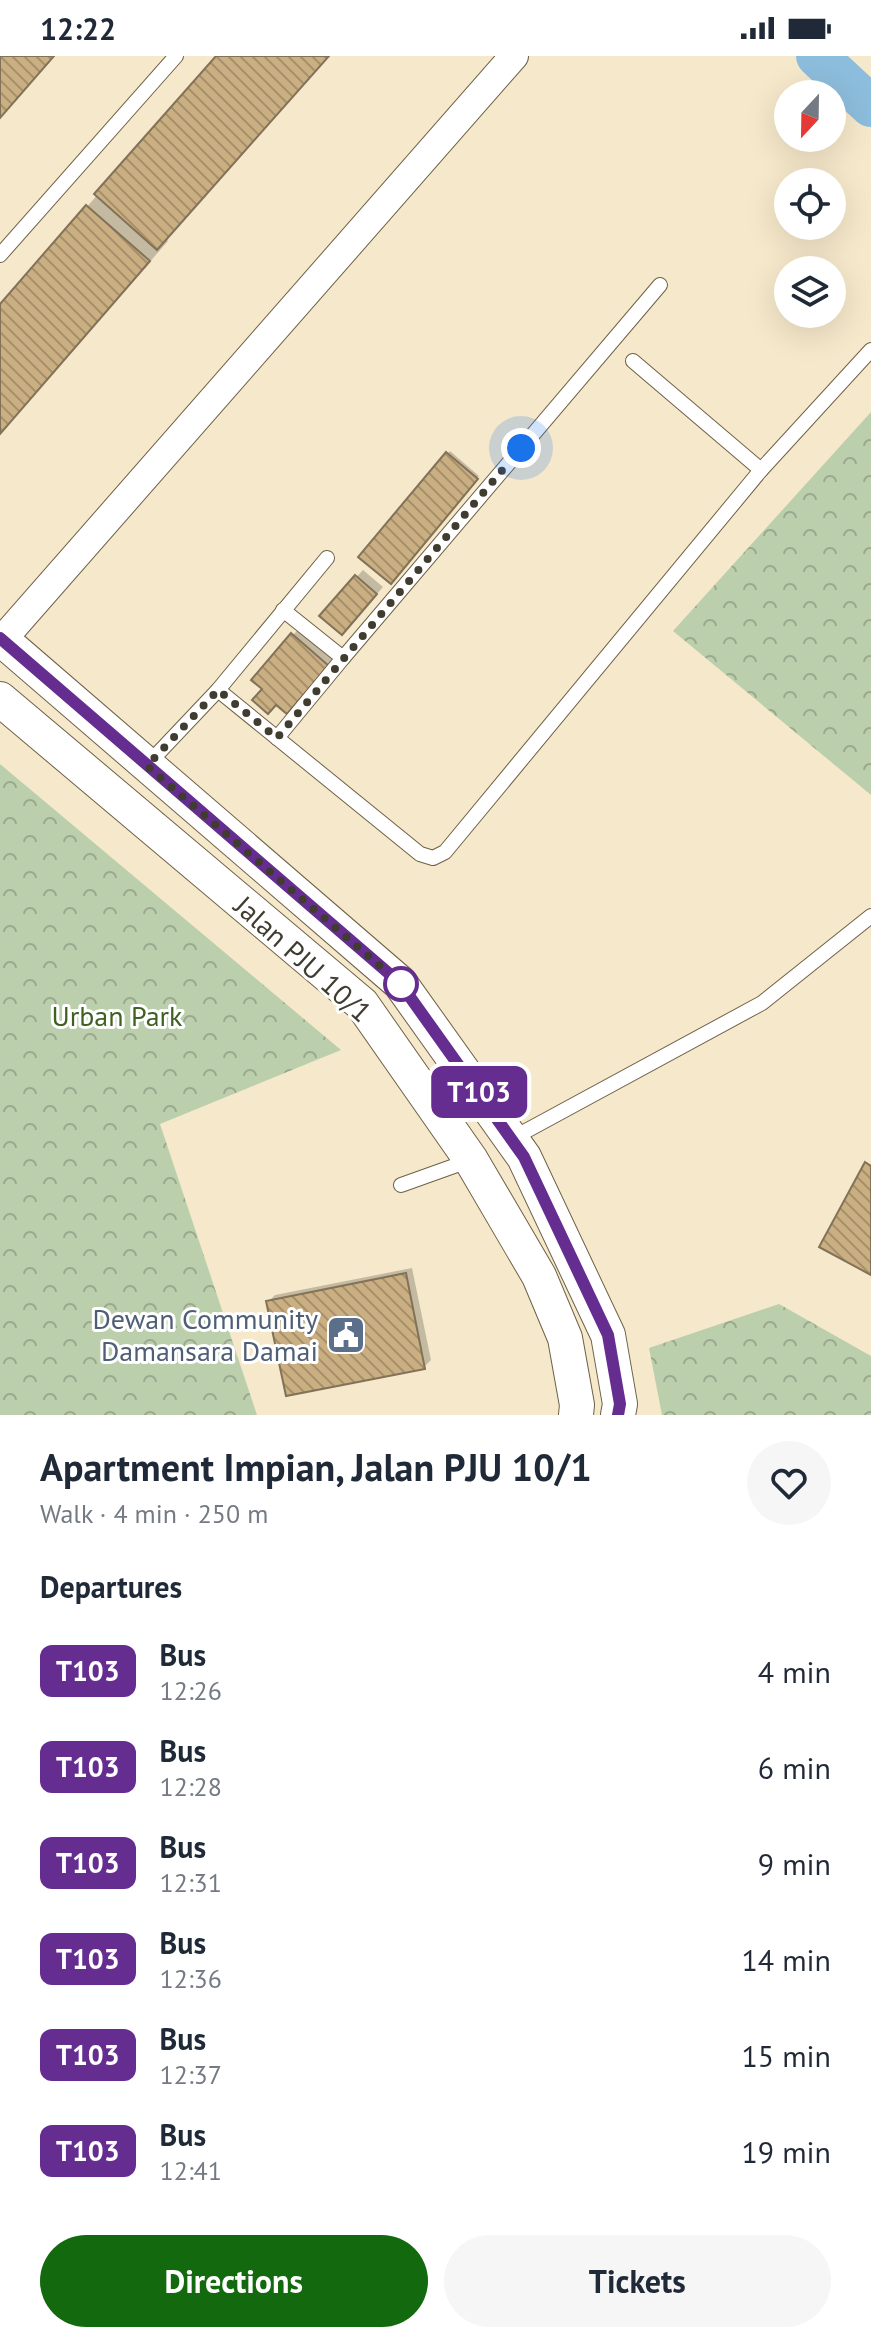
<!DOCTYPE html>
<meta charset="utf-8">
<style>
body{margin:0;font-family:"PT Sans",sans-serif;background:#f6f6f7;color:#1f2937;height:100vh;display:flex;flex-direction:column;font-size:30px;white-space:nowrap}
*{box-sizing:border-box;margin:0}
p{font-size:26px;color:#747a83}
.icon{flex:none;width:44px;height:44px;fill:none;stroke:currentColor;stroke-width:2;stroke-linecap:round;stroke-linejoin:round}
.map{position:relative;height:1359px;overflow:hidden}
.sheet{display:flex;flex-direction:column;background:#fff;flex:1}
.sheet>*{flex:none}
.badge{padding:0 16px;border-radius:12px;font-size:28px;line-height:52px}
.needle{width:52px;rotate:202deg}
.buttons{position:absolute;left:774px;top:24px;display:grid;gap:16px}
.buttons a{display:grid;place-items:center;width:72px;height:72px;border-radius:50%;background:#fff;box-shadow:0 8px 32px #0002;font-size:40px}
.you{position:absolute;width:40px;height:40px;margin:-20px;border:6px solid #fff;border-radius:50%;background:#1a73e8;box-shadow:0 0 0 12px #1a73e833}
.map>.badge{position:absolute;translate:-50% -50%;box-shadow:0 0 0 4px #fff}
h2{padding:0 40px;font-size:30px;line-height:72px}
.round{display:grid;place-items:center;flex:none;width:84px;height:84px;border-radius:42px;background:#f6f6f7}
.overview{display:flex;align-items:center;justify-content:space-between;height:136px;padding:0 40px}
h1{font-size:38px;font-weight:700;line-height:60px}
.cta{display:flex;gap:16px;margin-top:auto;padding:16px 40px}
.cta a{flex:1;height:92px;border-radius:48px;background:#13690e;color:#fff;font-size:32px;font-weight:700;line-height:92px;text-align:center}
.cta a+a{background:#f6f6f7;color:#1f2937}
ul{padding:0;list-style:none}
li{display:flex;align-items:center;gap:24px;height:96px;padding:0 40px}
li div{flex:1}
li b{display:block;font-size:30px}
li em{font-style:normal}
li .badge{min-width:88px;font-weight:700;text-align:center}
.status{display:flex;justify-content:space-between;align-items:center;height:56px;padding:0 40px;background:#fff;direction:ltr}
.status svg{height:22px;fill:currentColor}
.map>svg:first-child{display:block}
.forest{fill:url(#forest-crowns)}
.shadow{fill:#0003}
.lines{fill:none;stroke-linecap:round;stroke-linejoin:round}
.river{stroke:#8dbddc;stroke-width:42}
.building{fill:url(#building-back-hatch);stroke:#827258;stroke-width:2}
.service-casing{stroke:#6d6147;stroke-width:16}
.minor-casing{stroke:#6d6147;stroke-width:30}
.tertiary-casing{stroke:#6d6147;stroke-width:36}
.service{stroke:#fff;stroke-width:14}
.minor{stroke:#fff;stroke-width:28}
.tertiary{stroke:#fff;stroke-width:34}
.line-casing{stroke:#fff;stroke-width:18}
.line{stroke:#662d91;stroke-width:12}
.walk{stroke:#413c30;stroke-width:8;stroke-dasharray:0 14.4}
.stop-dot{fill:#fff;stroke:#662d91;stroke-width:4}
.labels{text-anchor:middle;stroke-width:6;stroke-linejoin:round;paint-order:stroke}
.street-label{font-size:28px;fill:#413c30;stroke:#fff}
.park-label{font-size:28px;fill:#406021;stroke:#fff}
.service-label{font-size:28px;fill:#4e5e75;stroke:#fff;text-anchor:end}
</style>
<div class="status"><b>12:22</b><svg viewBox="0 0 49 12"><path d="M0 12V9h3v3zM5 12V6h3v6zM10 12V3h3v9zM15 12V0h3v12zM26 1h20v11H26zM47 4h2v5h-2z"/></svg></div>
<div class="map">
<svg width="871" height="1359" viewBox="0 0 871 1359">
<defs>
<pattern id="forest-crowns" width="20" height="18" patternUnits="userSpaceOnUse" patternTransform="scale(2)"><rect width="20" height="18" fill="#bbcfad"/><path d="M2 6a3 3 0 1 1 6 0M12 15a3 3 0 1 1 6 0" fill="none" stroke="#9aa98d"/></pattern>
<pattern id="building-back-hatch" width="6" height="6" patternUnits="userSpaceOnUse" patternTransform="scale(2)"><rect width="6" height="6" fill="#caaf82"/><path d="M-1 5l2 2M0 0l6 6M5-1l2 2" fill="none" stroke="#a6906b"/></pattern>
</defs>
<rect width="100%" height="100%" fill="#f6e8ca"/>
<g class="forest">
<path d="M 871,356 L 871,739 L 673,575 Z"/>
<path d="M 0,708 L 341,994 L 160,1068 L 257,1359 L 0,1359 Z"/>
<path d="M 779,1248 L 871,1300 L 871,1359 L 662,1359 L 649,1292 Z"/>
</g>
<g class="shadow">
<path d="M 218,0 L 329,0 L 166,183 L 168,185 L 0,378 L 0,251 Z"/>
<path d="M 450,395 L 479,420 L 391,525 L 360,500 Z"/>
<path d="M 363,514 L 383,531 L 349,570 L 322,560 Z"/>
<path d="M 303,568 L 338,598 L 297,645 L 264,633 L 253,624 Z"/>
<path d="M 412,1212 L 431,1304 L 424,1311 L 268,1246 L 275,1239 Z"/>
</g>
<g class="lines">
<path class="river" d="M 817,0 L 871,50"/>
</g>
<g class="building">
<path d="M 0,0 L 54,0 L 0,62 Z"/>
<path d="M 216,0 L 329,0 L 157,194 L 94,138 Z"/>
<path d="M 86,149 L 150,205 L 0,378 L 0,248 Z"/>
<path d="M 446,396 L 478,423 L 391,528 L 358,501 Z"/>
<path d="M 355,519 L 377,538 L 342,579 L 319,560 Z"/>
<path d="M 291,577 L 329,610 L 287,658 L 276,649 L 268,658 L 252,644 L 262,633 L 251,624 Z"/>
<path d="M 865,1106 L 871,1110 L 871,1219 L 819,1191 Z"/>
<path d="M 406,1217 L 425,1313 L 286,1340 L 266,1245 Z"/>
</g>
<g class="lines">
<defs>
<g id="service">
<path d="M 0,199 L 176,0"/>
<path d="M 633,305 L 761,414"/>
<path d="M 283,554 L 343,602 L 660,229"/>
<path d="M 218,634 L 327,502"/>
<path d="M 277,682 L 343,602"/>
<path d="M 147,709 L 218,634 L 420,798 L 433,802 L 445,796 L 761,414 L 871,294"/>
<path d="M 513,1082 L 762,947 L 871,860"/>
<path d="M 401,1129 L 471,1104"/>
</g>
<path id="minor" d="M 2,584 L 514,0"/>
<g id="tertiary">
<path d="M 0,582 L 400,927 L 524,1101 L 608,1279 L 620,1348 L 618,1359"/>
<path d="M 0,643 L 362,948 L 471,1104 L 539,1220 L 565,1282 L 577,1349 L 576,1359"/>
</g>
</defs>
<use href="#service" class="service-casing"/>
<use href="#minor" class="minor-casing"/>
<use href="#tertiary" class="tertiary-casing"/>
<use href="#service" class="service"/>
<use href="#minor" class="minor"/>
<use href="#tertiary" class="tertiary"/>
</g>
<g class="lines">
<defs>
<path id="line" d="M 0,582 L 400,927 L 524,1101 L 608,1279 L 620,1348 L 618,1359"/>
</defs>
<use href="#line" class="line-casing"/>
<use href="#line" class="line"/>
<path class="walk" d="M 401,928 L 147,710 L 218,634 L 277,682 L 521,392"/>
</g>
<defs>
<symbol id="civic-square" viewBox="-11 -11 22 22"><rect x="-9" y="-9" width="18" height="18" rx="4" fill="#5c6f8a" stroke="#fff"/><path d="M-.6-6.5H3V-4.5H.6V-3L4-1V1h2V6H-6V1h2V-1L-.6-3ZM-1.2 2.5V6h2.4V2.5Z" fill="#fff"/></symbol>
</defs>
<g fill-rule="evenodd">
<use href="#civic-square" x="324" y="1257" width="44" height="44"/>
</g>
<circle class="stop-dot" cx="401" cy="928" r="16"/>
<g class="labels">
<g class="street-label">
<text transform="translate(303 903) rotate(42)" y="10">Jalan PJU 10/1</text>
</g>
<g class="park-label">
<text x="117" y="970">Urban Park</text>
</g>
<g class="service-label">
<text x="318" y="1273">Dewan Community<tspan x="318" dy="32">Damansara Damai</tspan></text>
</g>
</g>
</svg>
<div class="buttons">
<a><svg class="needle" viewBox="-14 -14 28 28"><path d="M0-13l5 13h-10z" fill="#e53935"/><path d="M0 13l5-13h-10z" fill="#747a83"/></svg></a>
<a><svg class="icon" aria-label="locate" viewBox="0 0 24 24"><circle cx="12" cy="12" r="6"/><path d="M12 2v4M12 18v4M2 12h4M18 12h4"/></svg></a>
<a><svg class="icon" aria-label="layers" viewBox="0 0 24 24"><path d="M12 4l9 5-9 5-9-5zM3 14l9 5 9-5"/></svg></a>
</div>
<div class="you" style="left:521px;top:392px"></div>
<b class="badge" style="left:479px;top:1036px;background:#662d91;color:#fff">T103</b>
</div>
<section class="sheet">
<div class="overview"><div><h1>Apartment Impian, Jalan PJU 10/1</h1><p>Walk · 4 min · 250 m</p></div><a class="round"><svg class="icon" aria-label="heart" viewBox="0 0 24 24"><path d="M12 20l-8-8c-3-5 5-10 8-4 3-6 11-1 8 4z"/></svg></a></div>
<h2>Departures</h2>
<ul>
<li><span class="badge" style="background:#662d91;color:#fff">T103</span><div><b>Bus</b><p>12:26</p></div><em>4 min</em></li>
<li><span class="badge" style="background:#662d91;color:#fff">T103</span><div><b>Bus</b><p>12:28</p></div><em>6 min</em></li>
<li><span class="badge" style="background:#662d91;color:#fff">T103</span><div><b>Bus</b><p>12:31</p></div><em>9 min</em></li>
<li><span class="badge" style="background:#662d91;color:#fff">T103</span><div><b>Bus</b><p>12:36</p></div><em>14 min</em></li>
<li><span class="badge" style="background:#662d91;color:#fff">T103</span><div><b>Bus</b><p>12:37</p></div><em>15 min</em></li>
<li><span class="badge" style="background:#662d91;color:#fff">T103</span><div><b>Bus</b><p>12:41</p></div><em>19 min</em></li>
</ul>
<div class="cta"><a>Directions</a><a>Tickets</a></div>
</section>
